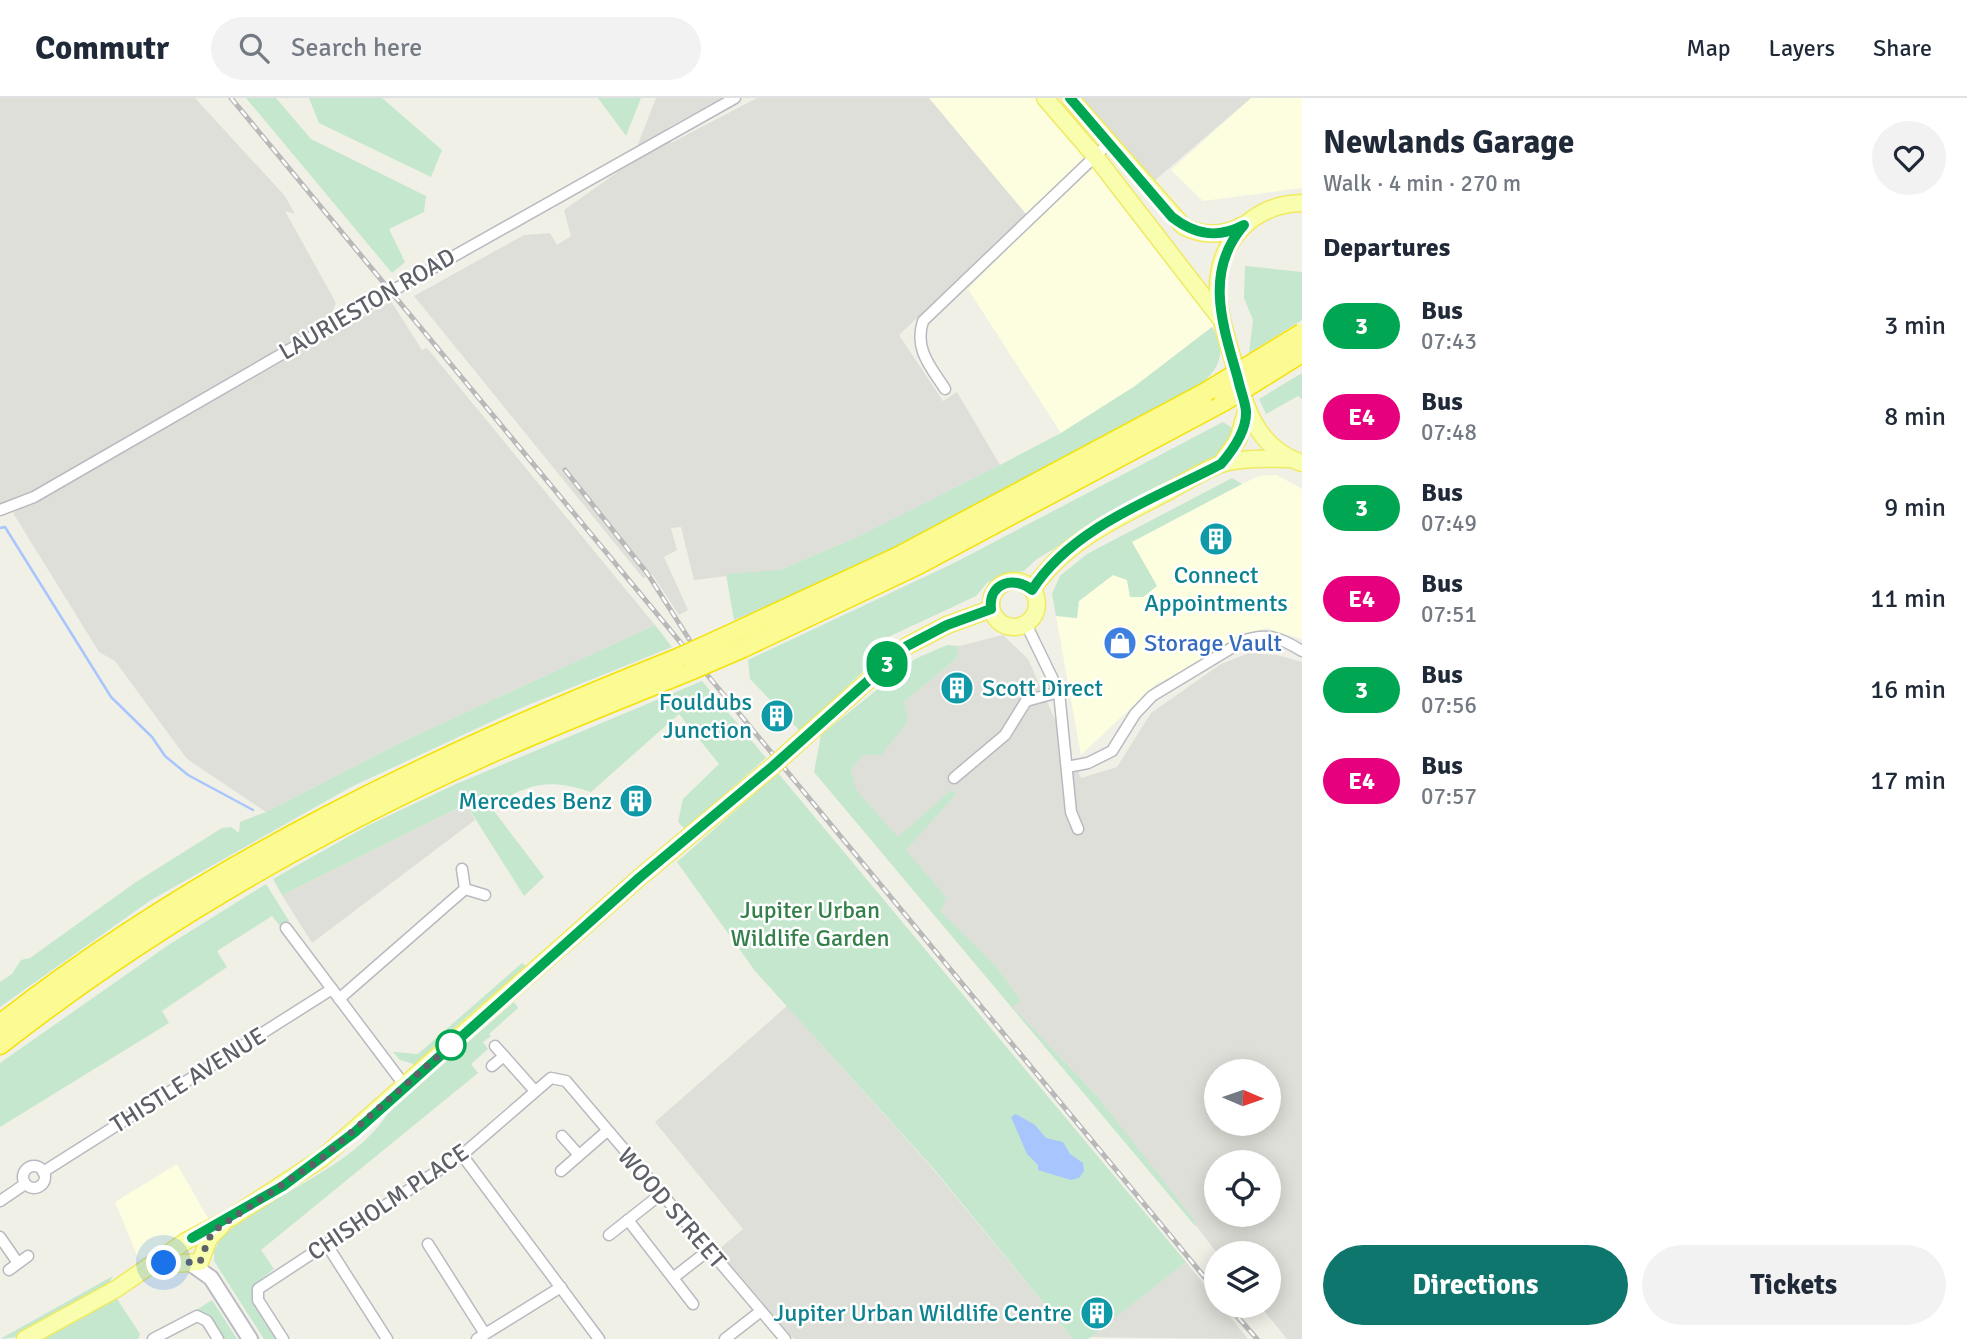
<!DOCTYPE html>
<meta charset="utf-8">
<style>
body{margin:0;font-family:Signika,sans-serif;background:#f2f2f3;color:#1f2937;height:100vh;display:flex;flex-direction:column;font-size:26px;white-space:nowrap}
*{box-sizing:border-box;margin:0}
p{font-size:23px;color:#747a83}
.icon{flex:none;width:38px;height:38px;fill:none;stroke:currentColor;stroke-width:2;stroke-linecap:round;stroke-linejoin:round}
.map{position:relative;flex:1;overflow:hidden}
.drawer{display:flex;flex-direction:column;background:#fff;width:665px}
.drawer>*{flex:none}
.badge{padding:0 14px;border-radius:23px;font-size:24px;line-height:46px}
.needle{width:46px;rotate:92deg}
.controls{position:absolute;left:1204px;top:961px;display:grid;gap:14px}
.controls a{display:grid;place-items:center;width:77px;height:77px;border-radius:50%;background:#fff;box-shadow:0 4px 18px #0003;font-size:35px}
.you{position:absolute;width:35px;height:35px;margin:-18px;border:5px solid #fff;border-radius:50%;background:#1a73e8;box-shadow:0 0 0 10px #1a73e833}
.map>.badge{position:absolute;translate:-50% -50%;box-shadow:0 0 0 4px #fff}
h2{padding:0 21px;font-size:26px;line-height:63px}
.round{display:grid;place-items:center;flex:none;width:74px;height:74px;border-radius:37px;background:#f2f2f3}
.head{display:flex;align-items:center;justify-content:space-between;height:119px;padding:0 21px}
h1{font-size:33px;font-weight:700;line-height:52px}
.button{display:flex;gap:14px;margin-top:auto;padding:14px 21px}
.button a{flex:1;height:80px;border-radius:42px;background:#0f766e;color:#fff;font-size:28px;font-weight:700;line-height:80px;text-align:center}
.button a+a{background:#f2f2f3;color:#1f2937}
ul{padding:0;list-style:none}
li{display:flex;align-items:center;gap:21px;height:91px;padding:0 21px}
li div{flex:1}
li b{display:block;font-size:26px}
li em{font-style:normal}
li .badge{min-width:77px;font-weight:700;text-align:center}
header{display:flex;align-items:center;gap:42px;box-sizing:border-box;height:98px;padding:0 35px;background:#fff;border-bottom:2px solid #e0e1e3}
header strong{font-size:33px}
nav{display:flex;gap:38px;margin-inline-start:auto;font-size:24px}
.search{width:490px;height:63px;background:#f2f2f3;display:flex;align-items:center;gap:18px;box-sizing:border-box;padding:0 24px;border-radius:38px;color:#747a83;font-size:26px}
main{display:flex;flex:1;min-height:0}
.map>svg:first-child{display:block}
.commercial{fill:#fdfedf}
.industrial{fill:#dfdfd9;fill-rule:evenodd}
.green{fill:#c4e7cd}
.water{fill:#a9c5fe}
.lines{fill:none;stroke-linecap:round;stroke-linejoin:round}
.stream{stroke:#a9c5fe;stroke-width:2.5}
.minor-casing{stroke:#b9bac0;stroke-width:13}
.secondary-casing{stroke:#babbc2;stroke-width:18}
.primary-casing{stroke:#f0ea60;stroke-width:19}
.motorway-casing{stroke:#f4e203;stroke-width:21}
.minor{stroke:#fff;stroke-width:10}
.secondary{stroke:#fff;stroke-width:14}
.primary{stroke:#f8feae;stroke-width:16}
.motorway{stroke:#fcfa93;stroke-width:18}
.rail-casing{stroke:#b9b9ba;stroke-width:5}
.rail{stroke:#fff;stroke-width:2.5;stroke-dasharray:8;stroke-linecap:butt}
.minor-bridge-casing{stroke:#b9bac0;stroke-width:13;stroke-linecap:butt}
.primary-bridge-casing{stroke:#f0ea60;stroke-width:19;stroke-linecap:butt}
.motorway-bridge-casing{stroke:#f4e203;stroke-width:21;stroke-linecap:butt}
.minor-bridge{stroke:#fff;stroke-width:10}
.primary-bridge{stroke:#f8feae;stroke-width:16}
.motorway-bridge{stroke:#fcfa93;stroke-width:18}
.line-casing{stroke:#fff;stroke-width:16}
.line{stroke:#00a651;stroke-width:10}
.walk{stroke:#5e6067;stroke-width:7;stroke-dasharray:0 12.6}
.stop-dot{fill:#fff;stroke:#00a651;stroke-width:3.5}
.labels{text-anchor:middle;stroke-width:5;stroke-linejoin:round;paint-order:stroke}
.street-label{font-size:24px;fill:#5e6067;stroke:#fff}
.culture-label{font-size:24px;fill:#0d838f;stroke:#fff;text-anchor:end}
.shop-label{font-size:24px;fill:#366cbe;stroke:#fff;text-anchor:start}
.park-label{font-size:24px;fill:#35804a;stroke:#fff}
</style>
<header>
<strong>Commutr</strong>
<div class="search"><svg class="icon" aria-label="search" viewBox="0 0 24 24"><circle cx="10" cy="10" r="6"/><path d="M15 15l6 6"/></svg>Search here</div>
<nav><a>Map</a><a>Layers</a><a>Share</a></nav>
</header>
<main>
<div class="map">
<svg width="1302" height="1241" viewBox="0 0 1302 1241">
<rect width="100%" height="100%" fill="#f0f0e7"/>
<g class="commercial">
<path d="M 929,0 L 1044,0 L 1222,221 L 1135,288 L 1061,335 L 968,191 L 1030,128 L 1026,116 Z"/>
<path d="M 1251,0 L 1302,0 L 1302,90 L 1203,103 L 1171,72 Z"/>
<path d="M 1277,377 L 1302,391 L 1302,541 L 1266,530 L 1156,586 L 1081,657 L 1056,518 L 1077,520 L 1079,503 L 1113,477 L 1127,482 L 1130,499 L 1143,499 L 1157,488 L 1131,444 L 1242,386 L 1259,378 Z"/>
<path d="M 177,1066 L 209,1122 L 139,1162 L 115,1104 Z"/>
</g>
<g class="industrial">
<path d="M 0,0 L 195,0 L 285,98 L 295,116 L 285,113 L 336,205 L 331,218 L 161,325 L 0,412 Z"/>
<path d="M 656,0 L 723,0 L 669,29 L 671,45 L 757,0 L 929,0 L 1026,116 L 899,237 L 943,303 L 957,294 L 1000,367 L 857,439 L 780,472 L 694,482 L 681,429 L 671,430 L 677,452 L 664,459 L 688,512 L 679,517 L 652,476 L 643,480 L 414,198 L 524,137 L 550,135 L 557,147 L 571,138 L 564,112 L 636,61 L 638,46 Z"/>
<path d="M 1070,0 L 1251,0 L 1147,89 Z"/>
<path d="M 391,203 L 422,252 L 427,250 L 655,527 L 404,643 L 266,714 L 187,661 L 115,563 L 99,554 L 13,415 Z"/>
<path d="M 1003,537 L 1028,561 L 1081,680 L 1117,669 L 1151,615 L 1221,566 L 1249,555 L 1277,557 L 1302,564 L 1302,1241 L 1287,1241 L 1260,1208 L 1269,1208 L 1269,1155 L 1217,1155 L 1096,997 L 1013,909 L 1021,903 L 996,868 L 939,813 L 947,800 L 905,752 L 956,696 L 951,692 L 898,740 L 855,692 L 851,671 L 904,604 L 956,561 L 959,548 ZM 1216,973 L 1269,973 L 1269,1026 L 1216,1026 ZM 1216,1064 L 1269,1064 L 1269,1116 L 1216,1116 Z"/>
<path d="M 466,706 L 475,722 L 312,845 L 282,797 Z"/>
<path d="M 787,908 L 932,1070 L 1073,1241 L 794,1241 L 718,1152 L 743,1131 L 655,1024 Z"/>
<path d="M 1186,1164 L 1216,1201 L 1216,1208 L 1221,1208 L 1248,1241 L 1090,1239 Z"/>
</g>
<g class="green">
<path d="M 246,0 L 276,0 L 311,41 L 426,98 L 424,114 L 389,131 L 405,164 L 392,175 Z"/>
<path d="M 309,0 L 382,0 L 442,52 L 431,79 L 319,25 Z"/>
<path d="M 598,0 L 641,0 L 626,38 Z"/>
<path d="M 1245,168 L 1302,174 L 1302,222 L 1249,255 L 1253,222 L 1244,200 Z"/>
<path d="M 1212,229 C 1229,257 1218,272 1196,291 L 933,434 L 818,488 L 734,522 L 726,476 L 780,472 L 857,439 L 1000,367 L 1061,335 L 1135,288 Z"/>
<path d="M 1302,275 L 1302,301 L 1298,298 L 1266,316 L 1259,301 Z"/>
<path d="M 1223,324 L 1232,330 L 1232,346 L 1220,361 L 1096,425 L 1037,461 L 1024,473 L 1007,475 L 987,485 L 976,498 L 886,540 L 869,568 L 800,633 L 750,581 L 748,562 L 954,465 Z"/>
<path d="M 1232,380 L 1242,386 L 1132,444 L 1157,488 L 1143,499 L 1130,499 L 1127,482 L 1113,477 L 1079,503 L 1077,520 L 1056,518 L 1052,496 L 1060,478 L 1087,456 Z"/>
<path d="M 655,527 L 672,549 L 523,609 L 351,689 L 151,802 L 0,909 L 0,884 L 12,876 L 21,862 L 30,860 L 136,784 L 222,730 L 231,729 L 239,735 L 240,724 L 266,714 L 404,643 Z"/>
<path d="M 947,547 L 959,548 L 956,561 L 904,604 L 908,623 L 881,657 L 863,657 L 851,671 L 856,692 L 898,739 L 951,692 L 956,696 L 906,752 L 947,800 L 940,813 L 996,868 L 1021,903 L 1013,909 L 1096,997 L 1194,1122 L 1196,1129 L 814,674 L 821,637 L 915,561 Z"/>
<path d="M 702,583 L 766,660 L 685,731 L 678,724 L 683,701 L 719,666 L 679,616 L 591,694 C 548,680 529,685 491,709 L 544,779 L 524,798 L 466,706 L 282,797 L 273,781 L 369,727 L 456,686 Z"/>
<path d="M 778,675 L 1186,1164 L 1088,1241 L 1073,1241 L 933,1070 L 755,873 L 677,764 Z"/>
<path d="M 266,786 L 289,823 L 280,828 L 272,818 L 217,853 L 227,869 L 162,913 L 169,925 L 0,1029 L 0,965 L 170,846 Z"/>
<path d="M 522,865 L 526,868 C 489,901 450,930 417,967 L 400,962 L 393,954 L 418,956 Z"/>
<path d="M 514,904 L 518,910 L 489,936 L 491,938 L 483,944 L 488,951 L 471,966 L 478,975 L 261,1152 L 274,1171 L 260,1182 L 254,1192 L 278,1241 L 264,1241 L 214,1163 L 214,1153 L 221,1139 C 269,1096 357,1069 389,1013 Z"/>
<path d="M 113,1178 L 108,1187 C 80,1204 32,1241 0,1241 Z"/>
<path d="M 117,1201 L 140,1236 L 138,1241 L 39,1241 Z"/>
<path d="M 212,1202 L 237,1241 L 223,1241 C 215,1228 210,1214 193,1214 Z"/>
</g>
<path class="water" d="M 1016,1016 L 1035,1027 L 1046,1040 L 1063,1044 L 1070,1056 L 1083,1065 L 1084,1073 L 1079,1080 L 1071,1082 L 1038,1072 L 1038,1067 L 1027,1056 L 1011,1019 Z"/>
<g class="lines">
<path class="stream" d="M 0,430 L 5,429 L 111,599 L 152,639 L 165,658 L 188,677 L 253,712"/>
<defs>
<g id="minor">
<path d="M 399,189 L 735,0"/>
<path d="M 945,291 C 930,268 914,251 923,223 L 1109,45"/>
<path d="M 0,412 L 34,399 L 386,196"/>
<path d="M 1026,526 L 1059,594 L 1071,714 L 1078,731"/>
<path d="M 1067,669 L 1088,665 L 1112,653 L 1135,616 L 1152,598 L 1243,543 C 1267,534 1281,540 1302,553"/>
<path d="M 954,680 L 1005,637 L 1026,603 L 1059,594"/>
<path d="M 462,771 L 465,791 L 485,797"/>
<path d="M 286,830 L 405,988"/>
<path d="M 339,901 L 465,791"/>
<path d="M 495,948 L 535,993"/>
<path d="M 492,968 L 504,958"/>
<path d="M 562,1038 L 579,1057"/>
<path d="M 462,1057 L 599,1241"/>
<circle cx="34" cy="1079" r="11"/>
<path d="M 561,1073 L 607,1033"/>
<path d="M 43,1074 L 332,891"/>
<path d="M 0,1103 L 25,1086"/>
<path d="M 628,1122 L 693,1206"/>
<path d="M 609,1137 L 661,1096"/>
<path d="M 0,1139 L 18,1165"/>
<path d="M 428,1146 L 485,1236"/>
<path d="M 327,1147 L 387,1241"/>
<path d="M 9,1172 L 28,1158"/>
<path d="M 673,1180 L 709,1152"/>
<path d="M 153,1241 L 197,1218 L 207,1223 L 218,1241"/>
<path d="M 283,1241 L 258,1202 L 258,1191 L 462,1057 L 551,980 L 566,983 L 785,1241"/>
<path d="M 477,1241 L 561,1189"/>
<path d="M 725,1241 L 761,1213"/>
</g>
<path id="secondary" d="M 190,1165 L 211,1180 L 250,1241"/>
<g id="primary">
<path d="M 1045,0 L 1095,58 L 1220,220"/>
<path d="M 1070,0 L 1183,128 C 1201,138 1223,138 1241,128"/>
<path d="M 1302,105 C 1254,106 1218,142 1218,191 C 1218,214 1226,237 1232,259 C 1244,304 1253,349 1302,365"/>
<path d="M 1221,366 L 1238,342 L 1246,313"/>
<circle cx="1014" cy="506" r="23"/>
<path d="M 1032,492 C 1064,443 1118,420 1169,393 C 1186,384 1204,372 1221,366 C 1243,359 1268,361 1291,361"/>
<path d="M 796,647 L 907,548 L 947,527 L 991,511"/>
<path d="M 159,1167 L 200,1164 L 209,1140 L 222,1127"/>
<path d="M 25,1241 L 116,1191 L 186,1143 L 232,1119 L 321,1061 L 639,780 L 773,668"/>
</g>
<g id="motorway">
<path d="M 737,533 L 899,458 L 1206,294"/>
<path d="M 743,550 L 918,467 L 1223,304"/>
<path d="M 0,926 C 204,766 440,654 680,559"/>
<path d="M 0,947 C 147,832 311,737 481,660 C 551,628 622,601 692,572"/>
</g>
</defs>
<use href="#minor" class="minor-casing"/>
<use href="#secondary" class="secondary-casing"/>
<use href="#primary" class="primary-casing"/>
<use href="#motorway" class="motorway-casing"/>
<use href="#minor" class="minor"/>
<use href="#secondary" class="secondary"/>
<use href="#primary" class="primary"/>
<use href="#motorway" class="motorway"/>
<defs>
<g id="rail">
<path d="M 231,0 L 1216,1193"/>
<path d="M 565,372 L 647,475 L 689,541"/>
<path d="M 1228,1208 L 1257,1241"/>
</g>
</defs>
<use href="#rail" class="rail-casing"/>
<use href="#rail" class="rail"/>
<defs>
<path id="minor-bridge" d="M 386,196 L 399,189"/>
<path id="primary-bridge" d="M 773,668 L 796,647"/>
<g id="motorway-bridge">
<path d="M 1206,294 L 1302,235"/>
<path d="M 1223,304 L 1302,255"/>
<path d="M 680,559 L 737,533"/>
<path d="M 692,572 L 743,550"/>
</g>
</defs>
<use href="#minor-bridge" class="minor-bridge-casing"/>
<use href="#primary-bridge" class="primary-bridge-casing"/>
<use href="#motorway-bridge" class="motorway-bridge-casing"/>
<use href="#minor-bridge" class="minor-bridge"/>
<use href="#primary-bridge" class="primary-bridge"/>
<use href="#motorway-bridge" class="motorway-bridge"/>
</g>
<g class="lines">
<defs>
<path id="line" d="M 192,1140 L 283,1088 L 355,1034 L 639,780 L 773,668 L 907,548 L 947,527 L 991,511 C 988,485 1014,477 1032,492 C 1072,429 1156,400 1221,366 C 1233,352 1247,333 1246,313 C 1245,303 1240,291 1238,281 C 1223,228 1203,174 1244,127 C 1218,141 1195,137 1172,119 L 1070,0"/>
</defs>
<use href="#line" class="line-casing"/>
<use href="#line" class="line"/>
<path class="walk" d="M 164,1165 L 200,1164 L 209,1140 L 219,1129 L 321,1061 L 451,947"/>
</g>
<defs>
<symbol id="building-disc" viewBox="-11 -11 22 22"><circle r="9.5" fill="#0f9aa8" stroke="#fff"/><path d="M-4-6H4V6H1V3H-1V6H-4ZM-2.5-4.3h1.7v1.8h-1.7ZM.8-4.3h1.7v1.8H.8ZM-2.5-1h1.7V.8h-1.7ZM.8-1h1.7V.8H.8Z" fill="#fff"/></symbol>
<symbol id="shop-disc" viewBox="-11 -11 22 22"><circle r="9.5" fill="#3f7fe0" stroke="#fff"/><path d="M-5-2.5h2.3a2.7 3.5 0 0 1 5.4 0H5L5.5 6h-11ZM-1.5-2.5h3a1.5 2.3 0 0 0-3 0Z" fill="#fff"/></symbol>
</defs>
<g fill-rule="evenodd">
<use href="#building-disc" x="1197" y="422" width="38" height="38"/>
<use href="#shop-disc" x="1101" y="526" width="38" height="38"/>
<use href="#building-disc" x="938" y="571" width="38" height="38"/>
<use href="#building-disc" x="758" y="599" width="38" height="38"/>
<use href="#building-disc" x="617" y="684" width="38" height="38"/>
<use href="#building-disc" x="1078" y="1196" width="38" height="38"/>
</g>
<circle class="stop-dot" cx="451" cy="947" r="14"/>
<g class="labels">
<g class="street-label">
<text transform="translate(367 206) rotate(-30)" y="8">LAURIESTON ROAD</text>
<text transform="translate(188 982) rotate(-32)" y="8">THISTLE AVENUE</text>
<text transform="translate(388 1104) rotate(-34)" y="8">CHISHOLM PLACE</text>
<text transform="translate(672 1110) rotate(49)" y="8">WOOD STREET</text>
</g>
<g class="culture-label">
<text x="1216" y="485" text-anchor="middle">Connect<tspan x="1216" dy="28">Appointments</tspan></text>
<text x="982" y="598" text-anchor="start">Scott Direct</text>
<text x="752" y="612">Fouldubs<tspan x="752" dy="28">Junction</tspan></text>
<text x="612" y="711">Mercedes Benz</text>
<text x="1072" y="1223">Jupiter Urban Wildlife Centre</text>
</g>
<g class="shop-label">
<text x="1144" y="553">Storage Vault</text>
</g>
<g class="park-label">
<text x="810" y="820">Jupiter Urban<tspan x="810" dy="28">Wildlife Garden</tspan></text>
</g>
</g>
</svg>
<div class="controls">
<a><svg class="needle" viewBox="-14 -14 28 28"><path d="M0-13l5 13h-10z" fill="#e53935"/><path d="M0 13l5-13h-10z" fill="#747a83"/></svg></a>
<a><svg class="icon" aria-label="locate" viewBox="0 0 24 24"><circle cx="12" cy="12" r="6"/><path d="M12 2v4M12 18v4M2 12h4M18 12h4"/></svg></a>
<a><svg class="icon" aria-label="layers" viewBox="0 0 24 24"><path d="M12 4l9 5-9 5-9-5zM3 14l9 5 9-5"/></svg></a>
</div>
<div class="you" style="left:164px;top:1165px"></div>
<b class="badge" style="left:887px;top:566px;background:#00a651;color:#fff">3</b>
</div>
<section class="drawer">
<div class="head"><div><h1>Newlands Garage</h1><p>Walk · 4 min · 270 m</p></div><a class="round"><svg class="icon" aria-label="heart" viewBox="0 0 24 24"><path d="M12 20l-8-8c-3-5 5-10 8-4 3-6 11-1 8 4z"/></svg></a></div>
<h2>Departures</h2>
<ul>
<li><span class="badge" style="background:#00a651;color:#fff">3</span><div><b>Bus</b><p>07:43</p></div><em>3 min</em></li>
<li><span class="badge" style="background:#e6007e;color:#fff">E4</span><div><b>Bus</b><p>07:48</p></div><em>8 min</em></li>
<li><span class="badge" style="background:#00a651;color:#fff">3</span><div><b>Bus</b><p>07:49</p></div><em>9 min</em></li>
<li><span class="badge" style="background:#e6007e;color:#fff">E4</span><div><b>Bus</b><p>07:51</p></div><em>11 min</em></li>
<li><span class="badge" style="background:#00a651;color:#fff">3</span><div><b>Bus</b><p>07:56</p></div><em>16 min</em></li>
<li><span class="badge" style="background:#e6007e;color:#fff">E4</span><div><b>Bus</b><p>07:57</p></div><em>17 min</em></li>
</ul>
<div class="button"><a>Directions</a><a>Tickets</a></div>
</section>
</main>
